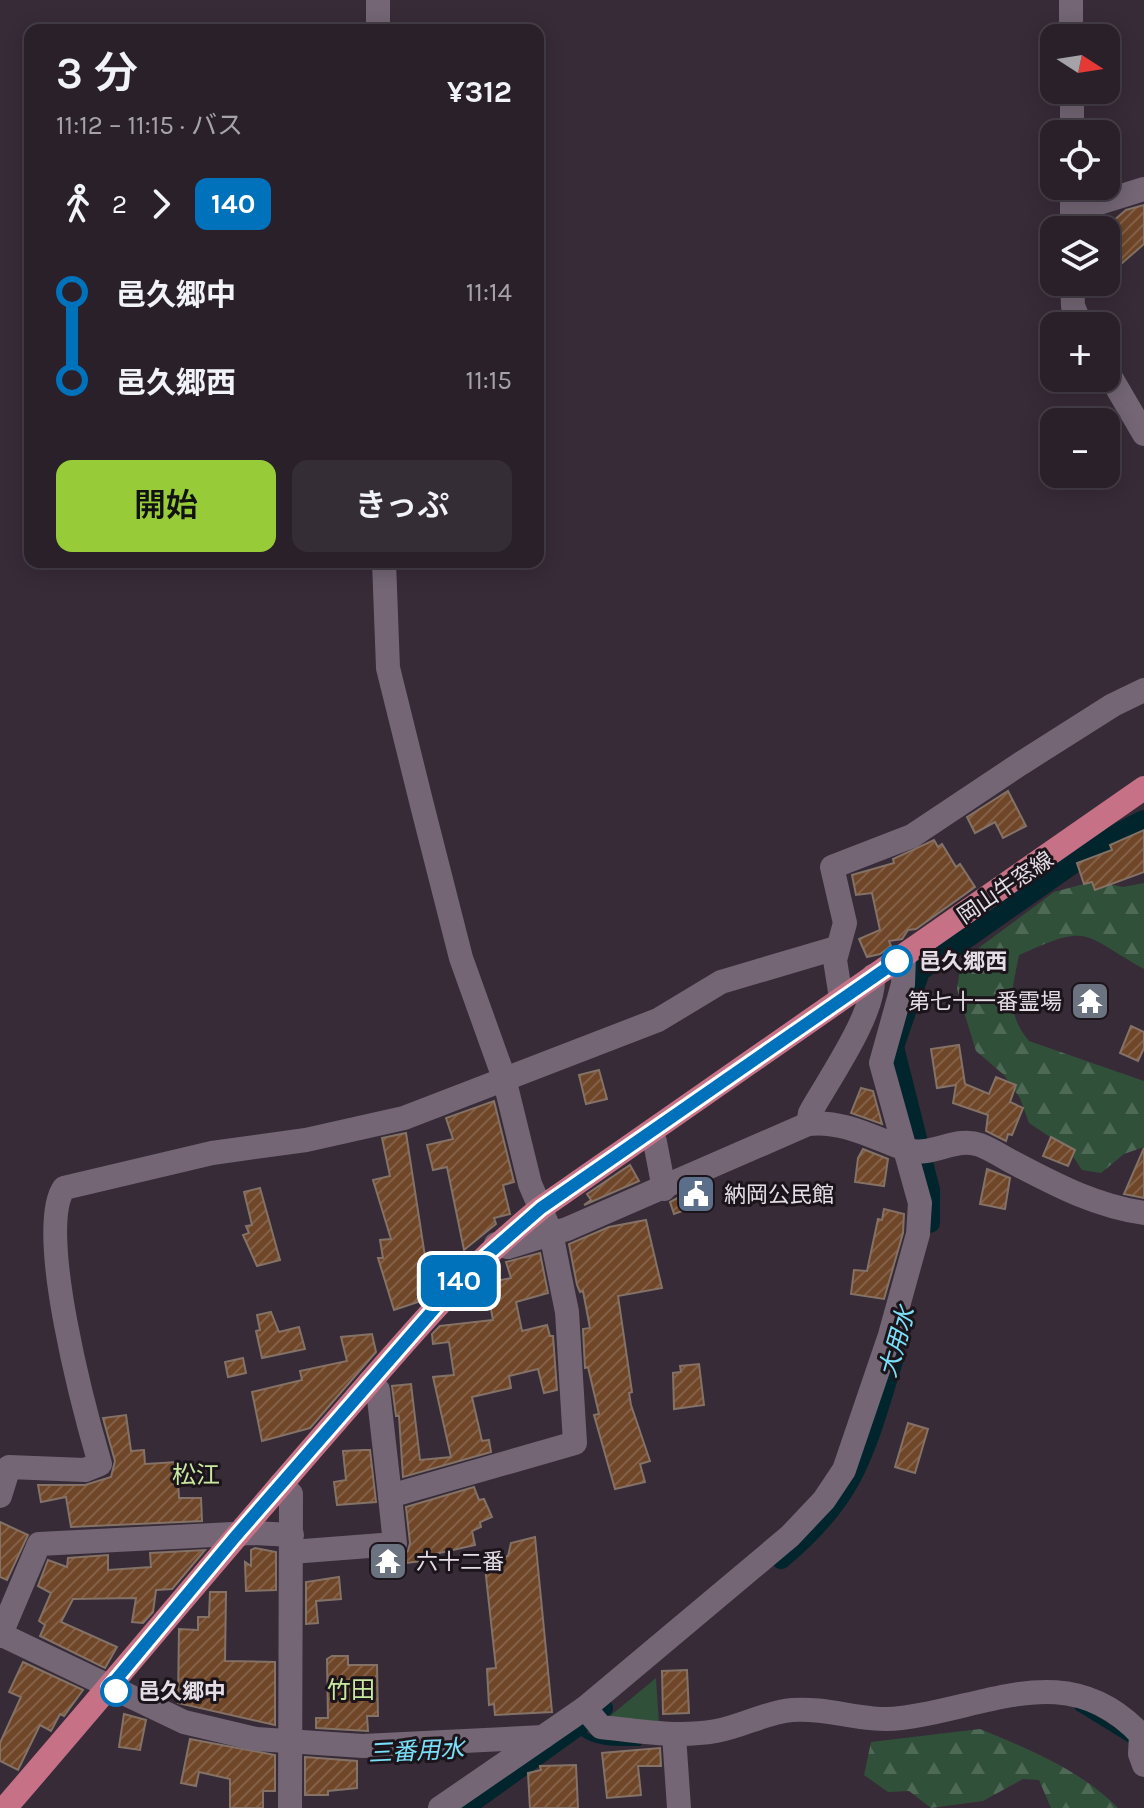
<!DOCTYPE html>
<html lang="ja">
<meta charset="utf-8">
<style>
body{margin:0;font-family:Karla,"Noto Sans JP",sans-serif;background:#352d36;color:#f1f3f6;height:100vh;display:flex;flex-direction:column;font-size:30px;white-space:nowrap}
*{box-sizing:border-box;margin:0}
p{font-size:26px;color:#a5a3a8}
.icon{flex:none;width:44px;height:44px;fill:none;stroke:currentColor;stroke-width:2;stroke-linecap:round;stroke-linejoin:round}
.map{position:relative;flex:1;overflow:hidden}
.sheet{position:absolute;left:24px;top:24px;width:520px;height:544px;display:flex;flex-direction:column;background:#29202a;border-radius:16px;box-shadow:0 4px 20px #0003,0 0 0 2px #453e47}
.sheet>*{flex:none}
.badge{padding:0 16px;border-radius:12px;font-size:28px;line-height:52px}
.needle{width:52px;rotate:102deg}
.fabs{position:absolute;left:1040px;top:24px;display:grid;gap:16px}
.fabs a{display:grid;place-items:center;width:80px;height:80px;border-radius:16px;background:#29202a;box-shadow:0 4px 20px #0003,0 0 0 2px #453e47;font-size:40px}
.map>.badge{position:absolute;translate:-50% -50%;box-shadow:0 0 0 4px #fff}
.legs{display:flex;align-items:center;gap:12px;height:88px;padding:0 32px;font-size:26px}
.legs p{margin-inline-start:auto}
.head{display:flex;align-items:center;justify-content:space-between;height:136px;padding:0 32px}
h1{font-size:44px;font-weight:600;line-height:60px}
.button{display:flex;gap:16px;margin-top:auto;padding:16px 32px}
.button a{flex:1;height:92px;border-radius:16px;background:#97cc38;color:#111;font-size:32px;font-weight:600;line-height:92px;text-align:center}
.button a+a{background:#352d36;color:#f1f3f6}
ul{padding:0 32px;list-style:none}
li{display:flex;align-items:center;gap:28px;height:88px;font-size:30px}
li i{display:grid;place-items:center;width:12px;height:100%;margin:0 10px;background:currentColor}
li i::after{content:'';width:20px;height:20px;margin:-10px;border:6px solid;border-radius:50%;background:#29202a}
li p{margin-inline-start:auto}
li:first-child i{background:linear-gradient(#0000 50%,currentColor 0)}
li:last-child i{background:linear-gradient(currentColor 50%,#0000 0)}
.map>svg:first-child{display:block}
.green{fill:#305039}
.forest{fill:url(#forest-firs)}
.lines{fill:none;stroke-linecap:round;stroke-linejoin:round}
.stream{stroke:#00252d;stroke-width:6}
.canal{stroke:#00252d;stroke-width:20}
.building{fill:url(#building-hatch);stroke:#847266;stroke-width:2}
.minor{stroke:#746675;stroke-width:24}
.major{stroke:#c67185;stroke-width:24}
.line-1-casing{stroke:#fff;stroke-width:18}
.line-1{stroke:#0072bc;stroke-width:12}
.stop-1-dot{fill:#fff;stroke:#0072bc;stroke-width:4}
.labels{text-anchor:middle;stroke-width:6;stroke-linejoin:round;paint-order:stroke}
.street-label{font-size:22px;fill:#e5dde6;stroke:#1b151b}
.stop-label{font-size:22px;font-weight:bold;fill:#e5dde6;stroke:#1b151b;text-anchor:start}
.poi-label{font-size:22px;fill:#e5dde6;stroke:#1b151b;text-anchor:start}
.water-label{font-size:24px;font-style:italic;fill:#7ae0f9;stroke:#1b151b}
.neighbourhood-label{font-size:24px;fill:#c9e8a0;stroke:#1b151b}
</style>
<div class="map">
<svg width="1144" height="1808" viewBox="0 0 1144 1808">
<defs>
<pattern id="forest-firs" width="22" height="20" patternUnits="userSpaceOnUse" patternTransform="scale(2)"><rect width="22" height="20" fill="#305039"/><path d="M5 1l3.5 6h-7zM16 11l3.5 6h-7z" fill="#4e6956"/></pattern>
<pattern id="building-hatch" width="6" height="6" patternUnits="userSpaceOnUse" patternTransform="scale(2)"><rect width="6" height="6" fill="#6f4628"/><path d="M-1 1l2-2M0 6l6-6M5 7l2-2" fill="none" stroke="#836047"/></pattern>
</defs>
<rect width="100%" height="100%" fill="#372b38"/>
<path class="green" d="M 656,1678 L 659,1724 L 614,1722 L 610,1716 Z"/>
<g class="forest">
<path d="M 1095,881 L 1123,887 L 1144,883 L 1144,969 C 1080,933 1091,923 1019,955 C 1012,990 1005,1012 1029,1041 L 1144,1081 L 1144,1147 L 1124,1154 L 1101,1173 L 1082,1170 L 1068,1149 L 1029,1123 L 1020,1098 L 1004,1075 L 976,1051 L 957,989 L 961,961 L 1054,892 Z"/>
<path d="M 980,1729 C 1027,1748 1082,1771 1118,1808 L 1051,1808 L 1039,1780 L 1023,1779 L 983,1801 L 931,1808 L 909,1791 L 888,1792 L 864,1775 L 871,1742 Z"/>
</g>
<g class="lines">
<g class="stream">
<path d="M 1078,1708 L 1130,1740"/>
<path d="M 578,1729 C 592,1745 619,1743 639,1743"/>
</g>
<g class="canal">
<path d="M 930,1223 L 930,1190 L 894,1047 L 920,971 L 1114,835 L 1144,820"/>
<path d="M 781,1559 C 858,1495 865,1450 894,1358"/>
<path d="M 464,1808 L 603,1708"/>
</g>
</g>
<g class="building">
<path d="M 1144,205 L 1144,244 L 1106,277 L 1106,250 L 1119,239 L 1112,231 L 1116,228 L 1112,222 L 1126,210 Z"/>
<path d="M 1008,791 L 1026,826 L 1003,838 L 995,822 L 975,833 L 967,817 Z"/>
<path d="M 1144,830 L 1144,872 L 1095,890 L 1092,882 L 1084,884 L 1077,863 L 1112,850 L 1110,845 Z"/>
<path d="M 934,840 L 938,847 L 942,844 L 956,867 L 960,864 L 975,887 L 916,929 L 908,930 L 902,939 L 889,941 L 891,946 L 880,954 L 867,957 L 859,939 L 880,930 L 872,893 L 856,895 L 852,875 L 894,863 L 893,859 Z"/>
<path d="M 1086,987 L 1104,1001 L 1095,1014 L 1076,1000 Z"/>
<path d="M 1131,1026 L 1144,1032 L 1144,1048 L 1138,1061 L 1120,1053 Z"/>
<path d="M 959,1045 L 965,1084 L 989,1094 L 996,1077 L 1016,1085 L 1010,1102 L 1023,1108 L 1012,1135 L 1008,1134 L 1006,1141 L 986,1131 L 988,1115 L 953,1103 L 956,1085 L 937,1088 L 931,1049 Z"/>
<path d="M 599,1070 L 607,1099 L 586,1104 L 579,1075 Z"/>
<path d="M 861,1088 L 873,1091 L 882,1124 L 851,1113 Z"/>
<path d="M 494,1101 L 514,1182 L 503,1185 L 510,1214 L 494,1218 L 496,1224 L 464,1250 L 447,1167 L 433,1170 L 427,1145 L 453,1139 L 446,1118 Z"/>
<path d="M 406,1133 L 426,1263 L 420,1264 L 429,1293 L 423,1295 L 421,1301 L 394,1310 L 378,1258 L 383,1258 L 380,1240 L 391,1239 L 373,1180 L 390,1176 L 382,1138 Z"/>
<path d="M 1051,1137 L 1075,1150 L 1068,1166 L 1043,1156 Z"/>
<path d="M 1144,1148 L 1144,1198 L 1124,1194 Z"/>
<path d="M 863,1149 L 888,1159 L 884,1186 L 855,1182 L 858,1158 Z"/>
<path d="M 630,1165 L 639,1181 L 584,1205 L 591,1200 L 587,1194 Z"/>
<path d="M 987,1169 L 1010,1178 L 1005,1209 L 980,1204 Z"/>
<path d="M 708,1184 L 712,1195 L 687,1204 L 684,1195 Z"/>
<path d="M 260,1188 L 280,1260 L 257,1266 L 243,1235 L 249,1233 L 246,1226 L 252,1225 L 244,1192 Z"/>
<path d="M 683,1195 L 688,1209 L 674,1214 L 670,1202 Z"/>
<path d="M 884,1209 L 904,1214 L 903,1233 L 884,1299 L 851,1294 L 854,1270 L 867,1271 L 878,1219 L 882,1220 Z"/>
<path d="M 646,1220 L 662,1288 L 618,1296 L 632,1392 L 629,1393 L 631,1405 L 650,1461 L 640,1464 L 645,1482 L 615,1489 L 594,1415 L 599,1414 L 588,1367 L 585,1368 L 583,1329 L 590,1328 L 583,1291 L 580,1292 L 577,1285 L 569,1244 L 609,1227 Z"/>
<path d="M 540,1253 L 548,1293 L 516,1302 L 522,1331 L 547,1325 L 550,1336 L 553,1336 L 557,1390 L 544,1393 L 538,1369 L 509,1376 L 511,1388 L 472,1397 L 482,1441 L 489,1440 L 491,1452 L 403,1477 L 399,1416 L 396,1416 L 392,1386 L 411,1384 L 420,1460 L 451,1457 L 433,1377 L 454,1375 L 449,1342 L 433,1344 L 432,1334 L 440,1326 L 493,1320 L 486,1283 L 511,1278 L 506,1262 Z"/>
<path d="M 271,1312 L 279,1332 L 299,1327 L 305,1349 L 262,1358 L 256,1331 L 260,1330 L 257,1315 Z"/>
<path d="M 372,1334 L 376,1352 L 310,1428 L 262,1441 L 252,1392 L 302,1380 L 300,1371 L 347,1361 L 341,1337 Z"/>
<path d="M 243,1358 L 246,1373 L 228,1377 L 225,1362 Z"/>
<path d="M 699,1364 L 704,1405 L 674,1409 L 673,1373 L 681,1372 L 680,1366 Z"/>
<path d="M 126,1415 L 131,1451 L 144,1450 L 145,1464 L 177,1462 L 179,1498 L 201,1498 L 202,1521 L 71,1527 L 66,1497 L 41,1502 L 38,1485 L 85,1485 L 111,1477 L 115,1461 L 103,1418 Z"/>
<path d="M 908,1423 L 928,1429 L 915,1473 L 895,1467 Z"/>
<path d="M 363,1450 L 370,1450 L 376,1502 L 337,1505 L 334,1482 L 346,1480 L 343,1451 Z"/>
<path d="M 474,1487 L 479,1500 L 484,1499 L 492,1517 L 480,1522 L 481,1527 L 472,1531 L 475,1545 L 435,1554 L 437,1559 L 398,1564 L 398,1558 L 408,1551 L 410,1543 L 406,1507 Z"/>
<path d="M 0,1522 L 28,1535 L 7,1580 L 0,1577 Z"/>
<path d="M 535,1537 L 552,1712 L 495,1715 L 494,1704 L 489,1705 L 487,1669 L 496,1668 L 484,1558 L 508,1556 L 511,1543 Z"/>
<path d="M 255,1548 L 276,1552 L 276,1590 L 246,1591 L 245,1562 L 251,1566 L 251,1550 Z"/>
<path d="M 205,1550 L 172,1589 L 156,1590 L 153,1612 L 143,1623 L 132,1622 L 136,1598 L 73,1599 L 61,1622 L 117,1647 L 105,1668 L 40,1636 L 45,1625 L 39,1621 L 51,1593 L 38,1586 L 48,1560 L 67,1567 L 68,1558 L 108,1555 L 108,1570 L 151,1567 L 150,1553 Z"/>
<path d="M 339,1577 L 341,1599 L 316,1601 L 318,1623 L 306,1624 L 306,1582 Z"/>
<path d="M 210,1592 L 226,1592 L 225,1661 L 275,1662 L 275,1725 L 178,1703 L 179,1629 L 198,1630 L 198,1617 L 209,1617 Z"/>
<path d="M 332,1656 L 348,1656 L 348,1665 L 377,1665 L 378,1716 L 367,1716 L 368,1731 L 316,1728 L 316,1718 L 328,1718 L 327,1659 Z"/>
<path d="M 23,1662 L 83,1690 L 64,1716 L 60,1714 L 51,1731 L 40,1725 L 18,1770 L 0,1761 L 0,1743 L 21,1697 L 9,1692 Z"/>
<path d="M 687,1670 L 689,1713 L 663,1714 L 662,1671 Z"/>
<path d="M 124,1714 L 146,1720 L 140,1750 L 119,1747 Z"/>
<path d="M 190,1739 L 275,1755 L 275,1791 L 263,1791 L 263,1808 L 230,1808 L 230,1779 L 199,1772 L 196,1786 L 181,1783 Z"/>
<path d="M 660,1748 L 661,1766 L 638,1766 L 641,1795 L 607,1798 L 602,1753 Z"/>
<path d="M 305,1757 L 357,1761 L 357,1788 L 328,1791 L 328,1795 L 305,1795 Z"/>
<path d="M 576,1765 L 578,1808 L 530,1808 L 528,1773 L 541,1770 L 540,1766 Z"/>
</g>
<g class="lines">
<g class="minor">
<path d="M 378,0 L 378,30"/>
<path d="M 1071,0 L 1071,38"/>
<path d="M 1072,90 L 1072,134"/>
<path d="M 1072,186 L 1072,230"/>
<path d="M 1073,211 L 1144,189"/>
<path d="M 1072,282 L 1073,306 L 1081,326"/>
<path d="M 1106,369 L 1144,434"/>
<path d="M 841,998 L 835,960 L 845,923 L 832,867 L 912,836 L 1020,764 L 1113,705 L 1144,690"/>
<path d="M 808,1124 L 810,1113 C 828,1080 876,1013 873,976"/>
<path d="M 648,1134 L 655,1142 L 664,1189"/>
<path d="M 496,1244 L 508,1247 L 567,1229 L 808,1124 C 845,1120 875,1139 908,1150 C 933,1157 955,1136 980,1145 C 993,1150 1006,1159 1018,1165 C 1060,1187 1097,1206 1144,1213"/>
<path d="M 369,1383 L 378,1390 L 390,1496"/>
<path d="M 281,1484 L 291,1494 L 290,1808"/>
<path d="M 0,1496 L 9,1467 L 85,1470 L 100,1464 C 85,1413 35,1229 64,1188 L 212,1153 L 306,1140 L 404,1118 L 658,1020 L 721,982 L 836,948"/>
<path d="M 291,1552 L 395,1544 L 390,1496 L 575,1443 L 567,1312 L 551,1233 L 530,1184 L 504,1078 L 461,958 L 422,805 L 388,668 L 384,562"/>
<path d="M 0,1634 L 184,1722 L 256,1739 L 363,1746 L 543,1737"/>
<path d="M 0,1636 L 39,1544 L 252,1533 L 292,1535"/>
<path d="M 585,1708 L 601,1727 C 639,1731 677,1738 716,1731 C 741,1727 766,1712 792,1710 C 829,1707 865,1723 901,1718 C 987,1708 1068,1656 1141,1735 L 1140,1754 L 1144,1765"/>
<path d="M 674,1735 L 679,1808"/>
<path d="M 440,1808 L 585,1708 L 790,1536 L 824,1500 L 844,1470 L 890,1335 L 918,1234 L 920,1203 L 881,1063 L 903,984 L 904,956"/>
</g>
<path class="major" d="M 5,1808 C 116,1680 224,1549 336,1421 C 401,1347 463,1270 541,1208 L 1144,788"/>
</g>
<g class="lines">
<defs>
<path id="line-1" d="M 116,1691 L 109,1688 L 235,1537 L 461,1278 L 541,1208 L 897,961"/>
</defs>
<use href="#line-1" class="line-1-casing"/>
<use href="#line-1" class="line-1"/>
</g>
<defs>
<symbol id="temple-square" viewBox="-11 -11 22 22"><rect x="-9" y="-9" width="18" height="18" rx="4" fill="#6b7280" stroke="#1b151b"/><path d="M0-6L5-2H3V0L6.5 2.5H4V6H1.5V3h-3V6H-4V2.5H-6.5L-3 0V-2H-5Z" fill="#fff"/></symbol>
<symbol id="civic-square" viewBox="-11 -11 22 22"><rect x="-9" y="-9" width="18" height="18" rx="4" fill="#5c6f8a" stroke="#1b151b"/><path d="M-.6-6.5H3V-4.5H.6V-3L4-1V1h2V6H-6V1h2V-1L-.6-3ZM-1.2 2.5V6h2.4V2.5Z" fill="#fff"/></symbol>
</defs>
<g fill-rule="evenodd">
<use href="#temple-square" x="1068" y="979" width="44" height="44"/>
<use href="#civic-square" x="674" y="1172" width="44" height="44"/>
<use href="#temple-square" x="366" y="1539" width="44" height="44"/>
</g>
<g class="stop-1-dot">
<circle cx="897" cy="961" r="14"/>
<circle cx="116" cy="1691" r="14"/>
</g>
<g class="labels">
<g class="street-label">
<text transform="translate(1005 887) rotate(-34)" y="8">岡山牛窓線</text>
</g>
<g class="stop-label">
<text x="919" y="969">邑久郷西</text>
<text x="138" y="1699">邑久郷中</text>
</g>
<g class="poi-label">
<text x="1062" y="1009" text-anchor="end">第七十一番霊場</text>
<text x="724" y="1202">納岡公民館</text>
<text x="416" y="1569">六十二番</text>
</g>
<g class="water-label">
<text transform="translate(897 1342) rotate(-74)" y="8">大用水</text>
<text transform="translate(416 1751) rotate(-3)" y="8">三番用水</text>
</g>
<g class="neighbourhood-label">
<text x="196" y="1483">松江</text>
<text x="351" y="1698">竹田</text>
</g>
</g>
</svg>
<div class="fabs">
<a><svg class="needle" viewBox="-14 -14 28 28"><path d="M0-13l5 13h-10z" fill="#e53935"/><path d="M0 13l5-13h-10z" fill="#a5a3a8"/></svg></a>
<a><svg class="icon" aria-label="locate" viewBox="0 0 24 24"><circle cx="12" cy="12" r="6"/><path d="M12 2v4M12 18v4M2 12h4M18 12h4"/></svg></a>
<a><svg class="icon" aria-label="layers" viewBox="0 0 24 24"><path d="M12 4l9 5-9 5-9-5zM3 14l9 5 9-5"/></svg></a>
<a>+</a>
<a>−</a>
</div>
<b class="badge" style="left:459px;top:1281px;background:#0072bc;color:#fff">140</b>
<section class="sheet">
<div class="head"><div><h1>3 分</h1><p>11:12 – 11:15 · バス</p></div><b>¥312</b></div>
<div class="legs"><svg class="icon" aria-label="walk" viewBox="0 0 24 24"><circle cx="13" cy="4" r="2"/><path d="M13 8l-2 6 4 7M11 14l-3 7M7 12l3-4h3l4 4"/></svg>2<svg class="icon" aria-label="forward" viewBox="0 0 24 24"><path d="M9 5l7 7-7 7"/></svg><b class="badge" style="background:#0072bc;color:#fff">140</b></div>
<ul>
<li><i style="color:#0072bc"></i><b>邑久郷中</b><p>11:14</p></li>
<li><i style="color:#0072bc"></i><b>邑久郷西</b><p>11:15</p></li>
</ul>
<div class="button"><a>開始</a><a>きっぷ</a></div>
</section>
</div>
